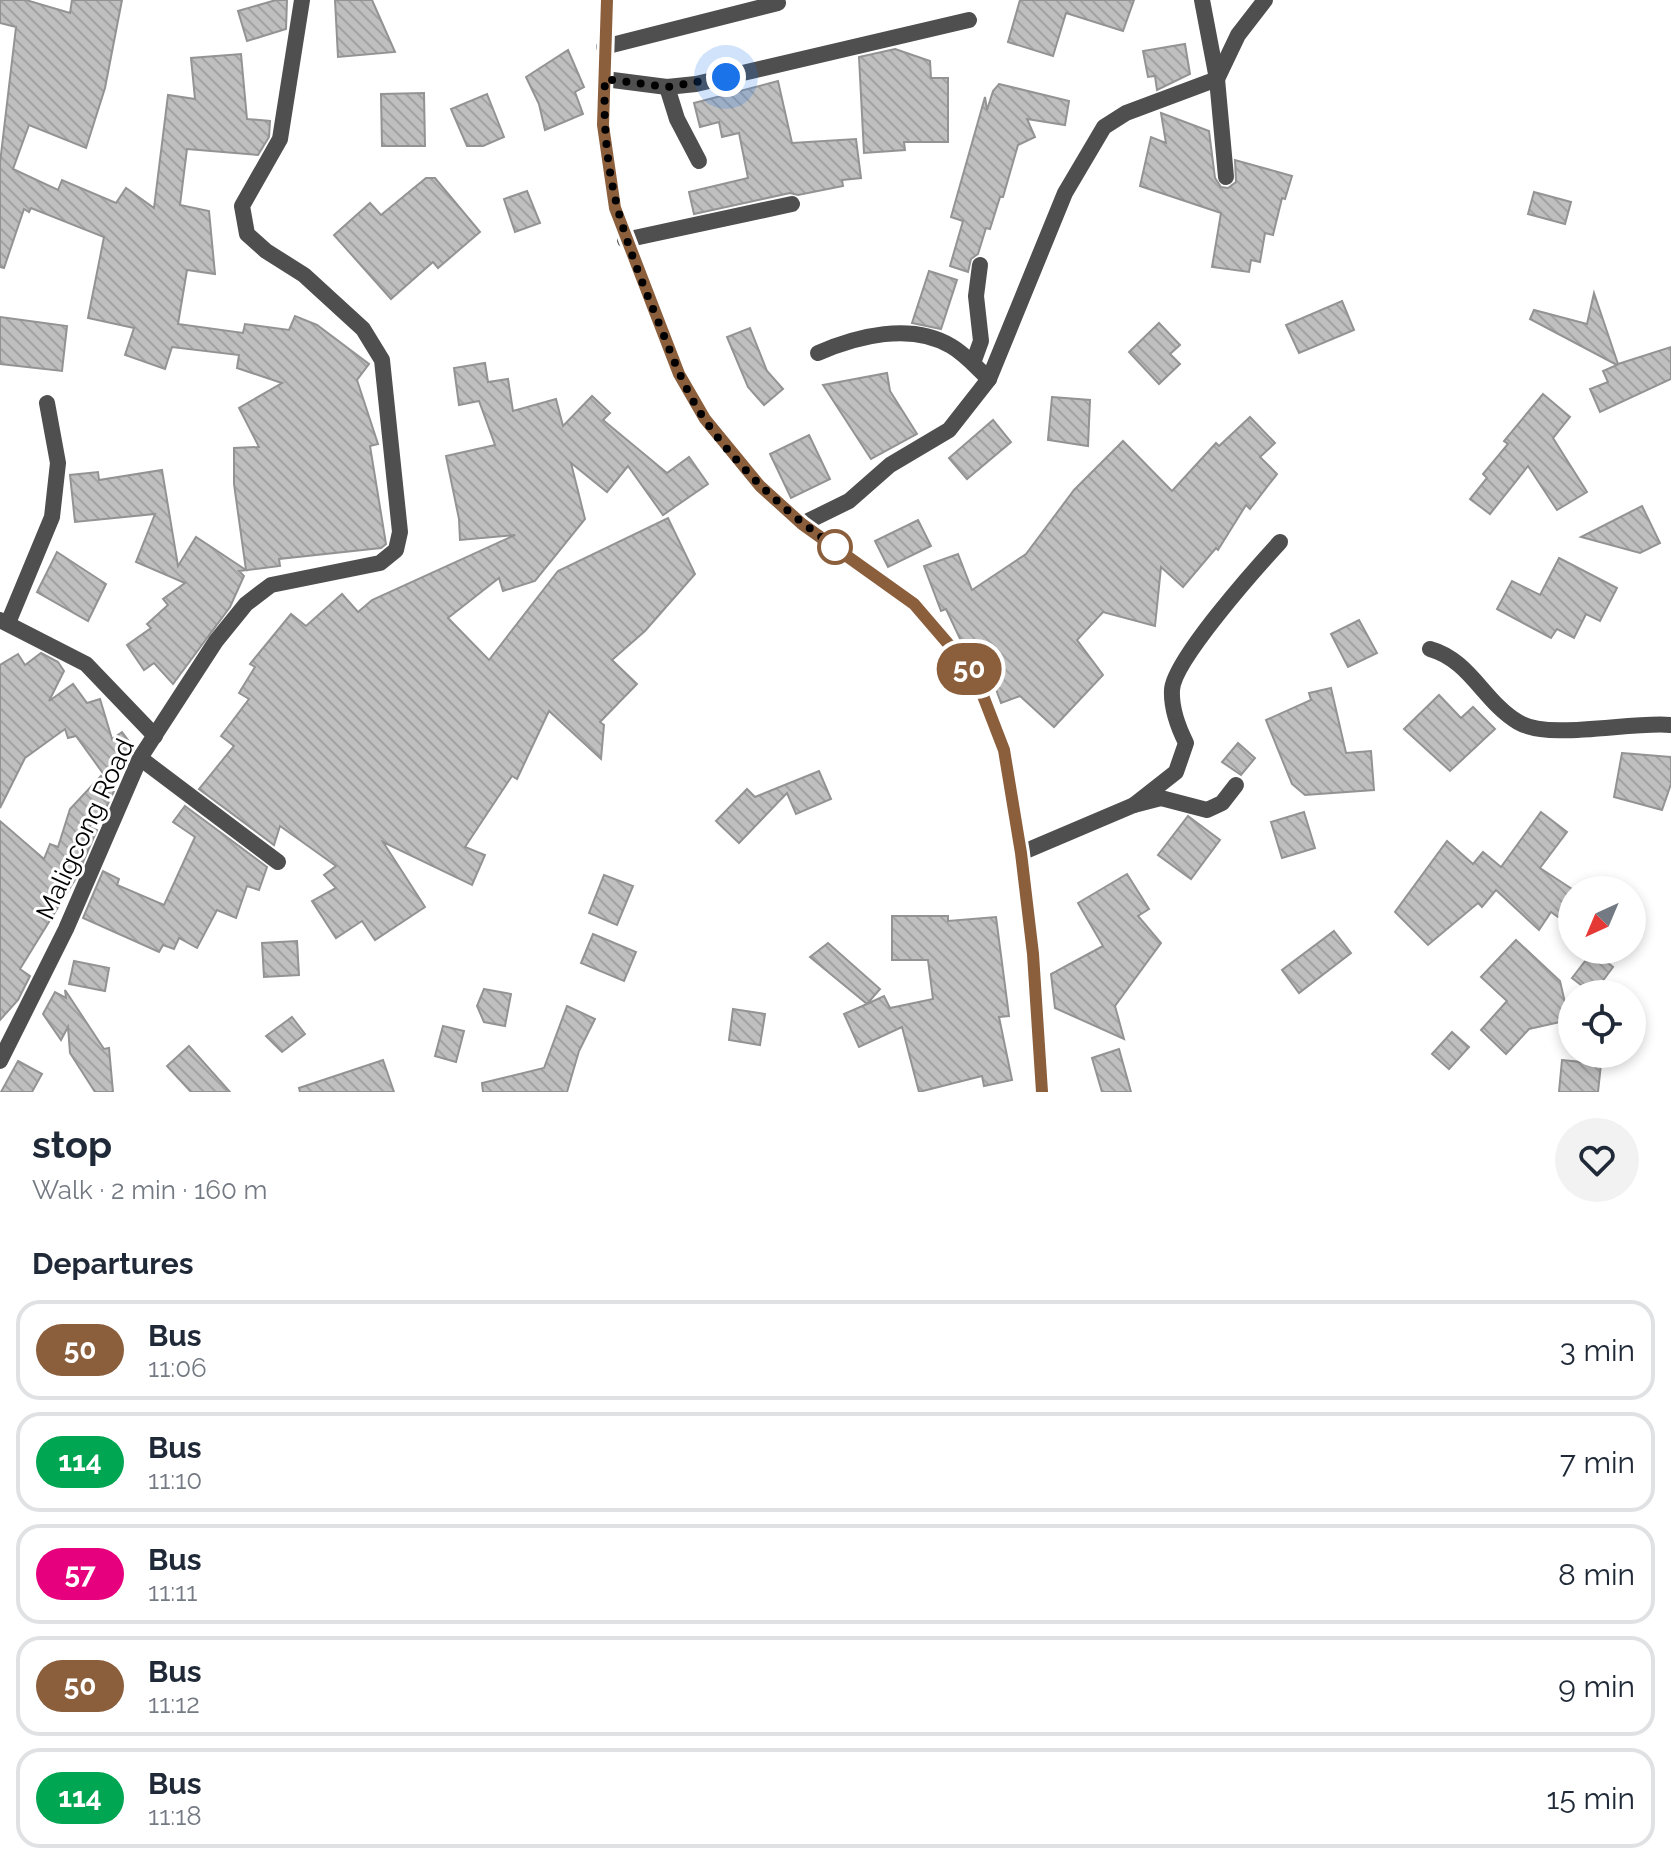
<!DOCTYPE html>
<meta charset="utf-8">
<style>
body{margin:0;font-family:Raleway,sans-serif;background:#f2f2f3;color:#1f2937;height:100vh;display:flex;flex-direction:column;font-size:30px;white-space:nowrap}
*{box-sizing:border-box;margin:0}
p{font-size:26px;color:#747a83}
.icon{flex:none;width:44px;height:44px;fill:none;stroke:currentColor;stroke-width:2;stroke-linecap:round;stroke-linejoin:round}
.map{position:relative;height:1092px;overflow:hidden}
.panel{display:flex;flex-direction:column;background:#fff;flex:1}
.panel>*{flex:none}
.badge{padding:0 16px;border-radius:26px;font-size:28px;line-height:52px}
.needle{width:52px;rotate:224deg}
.controls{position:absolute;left:1558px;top:876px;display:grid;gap:16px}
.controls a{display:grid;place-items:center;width:88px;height:88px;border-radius:50%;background:#fff;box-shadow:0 4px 12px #0003;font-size:40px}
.you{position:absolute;width:40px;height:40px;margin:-20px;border:6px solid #fff;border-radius:50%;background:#1a73e8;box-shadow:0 0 0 12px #1a73e833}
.map>.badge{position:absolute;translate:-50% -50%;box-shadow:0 0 0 4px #fff}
h2{padding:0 32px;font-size:30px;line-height:72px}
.round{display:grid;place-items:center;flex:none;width:84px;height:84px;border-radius:42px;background:#f2f2f3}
.headline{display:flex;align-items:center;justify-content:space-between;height:136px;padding:0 32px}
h1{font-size:38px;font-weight:700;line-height:60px}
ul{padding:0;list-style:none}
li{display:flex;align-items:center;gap:24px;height:100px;margin:0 16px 12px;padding:0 16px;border:4px solid #e0e1e3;border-radius:24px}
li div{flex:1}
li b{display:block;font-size:30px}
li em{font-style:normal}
li .badge{min-width:88px;font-weight:700;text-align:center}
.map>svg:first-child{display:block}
.building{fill:url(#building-back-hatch);stroke:#939393;stroke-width:2}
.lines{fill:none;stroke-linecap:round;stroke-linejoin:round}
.lane{stroke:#4f4f4f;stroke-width:16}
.street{stroke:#4f4f4f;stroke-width:16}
.secondary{stroke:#1c1c1c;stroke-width:16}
.line-casing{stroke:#fff;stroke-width:18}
.line{stroke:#8b5e3c;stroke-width:12}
.walk{stroke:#000;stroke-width:8;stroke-dasharray:0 14.4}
.stop-dot{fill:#fff;stroke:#8b5e3c;stroke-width:4}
.labels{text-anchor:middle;stroke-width:6;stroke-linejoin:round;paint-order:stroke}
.street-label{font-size:26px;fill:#000;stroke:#fff}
</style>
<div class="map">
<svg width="1671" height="1092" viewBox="0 0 1671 1092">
<defs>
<pattern id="building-back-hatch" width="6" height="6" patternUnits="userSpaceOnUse" patternTransform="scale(2)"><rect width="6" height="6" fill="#bfbfbf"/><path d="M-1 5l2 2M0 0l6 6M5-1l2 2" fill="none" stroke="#a2a2a2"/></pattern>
</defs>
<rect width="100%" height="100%" fill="#fff"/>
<g class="building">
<path d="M 0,0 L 26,0 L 70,13 L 72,0 L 122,0 L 105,88 L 86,148 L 29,125 L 13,169 L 58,190 L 62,180 L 116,203 L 126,188 L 154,208 L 168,95 L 195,99 L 191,58 L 241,54 L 247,119 L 270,121 L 269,137 L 258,155 L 187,149 L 180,205 L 209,211 L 215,274 L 187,270 L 178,324 L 243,333 L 245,324 L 289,330 L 295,316 L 317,325 L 369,364 L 357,380 L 378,444 L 370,446 L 386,544 L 381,548 L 279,559 L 280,566 L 239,571 L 244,576 L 230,607 L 173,684 L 154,663 L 144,670 L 127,645 L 151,628 L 147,624 L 168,605 L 163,599 L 185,583 L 136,562 L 155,514 L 75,522 L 70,475 L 98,472 L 99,480 L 162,470 L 178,566 L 196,537 L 246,570 L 234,484 L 234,448 L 259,447 L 239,408 L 282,383 L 237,368 L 239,355 L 172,347 L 165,369 L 125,355 L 134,328 L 88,318 L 104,237 L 31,208 L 29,212 L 24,209 L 4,268 L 0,267 L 0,163 L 16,27 L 0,23 Z"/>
<path d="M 276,0 L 287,0 L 286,29 L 247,41 L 238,11 Z"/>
<path d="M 335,0 L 372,0 L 395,52 L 338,57 Z"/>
<path d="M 1020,0 L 1134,0 L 1123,31 L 1066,13 L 1053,56 L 1008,42 Z"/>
<path d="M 1185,44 L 1190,74 L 1157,90 L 1155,76 L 1148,77 L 1143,51 Z"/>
<path d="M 895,49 L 930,61 L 931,78 L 948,78 L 948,142 L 904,142 L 905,150 L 864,153 L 859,57 Z"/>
<path d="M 568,50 L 584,87 L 575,92 L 583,114 L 545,130 L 539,104 L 526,77 Z"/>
<path d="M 778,81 L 792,143 L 856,139 L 861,178 L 842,180 L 843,186 L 798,195 L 790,193 L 694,214 L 689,192 L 748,178 L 739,133 L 722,137 L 719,122 L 700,127 L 694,103 Z"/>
<path d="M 999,84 L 1069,101 L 1065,125 L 1027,119 L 1035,137 L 1018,145 L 1003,197 L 1000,197 L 990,229 L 986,228 L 978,254 L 971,259 L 968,272 L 950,266 L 963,221 L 951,217 L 985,97 L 987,110 L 993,91 Z"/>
<path d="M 424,93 L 425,146 L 382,146 L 381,94 Z"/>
<path d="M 487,94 L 504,137 L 483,146 L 467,146 L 451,109 Z"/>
<path d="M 1161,113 L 1209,131 L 1215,178 L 1221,187 L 1228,188 L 1236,182 L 1235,160 L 1292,176 L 1285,199 L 1282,198 L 1273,235 L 1265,233 L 1260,262 L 1251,260 L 1249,272 L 1212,267 L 1221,213 L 1140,186 L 1151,137 L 1166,143 Z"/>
<path d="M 426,178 L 435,178 L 480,232 L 438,268 L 433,262 L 391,299 L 334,235 L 370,203 L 381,215 Z"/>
<path d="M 527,191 L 540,223 L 515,232 L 504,199 Z"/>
<path d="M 1534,192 L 1571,202 L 1565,224 L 1528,214 Z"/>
<path d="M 929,271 L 957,280 L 941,329 L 912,323 Z"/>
<path d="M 1594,293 L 1618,364 L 1671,347 L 1671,379 L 1600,412 L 1590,389 L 1608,382 L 1603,371 L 1617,365 L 1530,319 L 1534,310 L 1587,324 Z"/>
<path d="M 1342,301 L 1354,330 L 1299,353 L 1286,325 Z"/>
<path d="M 0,317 L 67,326 L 62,371 L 0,364 Z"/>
<path d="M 1159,323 L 1180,345 L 1170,354 L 1180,364 L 1159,384 L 1129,352 Z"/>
<path d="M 750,328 L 767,371 L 783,389 L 764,405 L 748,387 L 727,337 Z"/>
<path d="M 485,363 L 488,382 L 508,379 L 513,411 L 556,399 L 563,426 L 592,396 L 610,413 L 603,420 L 667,473 L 689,457 L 708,484 L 663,515 L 628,466 L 607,492 L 571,463 L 585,519 L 535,581 L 503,591 L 499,578 L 448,618 L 489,660 L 558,571 L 668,518 L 695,574 L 645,631 L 612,660 L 637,684 L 600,722 L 604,725 L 601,759 L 549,711 L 517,779 L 512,776 L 465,847 L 485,855 L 472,885 L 383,842 L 425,907 L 375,940 L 362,921 L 336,938 L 312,901 L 336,888 L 324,875 L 336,866 L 280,826 L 274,845 L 199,789 L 234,746 L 221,736 L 249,699 L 239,693 L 255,667 L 250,664 L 291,614 L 306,626 L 342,594 L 358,612 L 372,600 L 515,535 L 460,540 L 459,519 L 446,456 L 495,445 L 479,401 L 459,405 L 454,368 Z"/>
<path d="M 887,373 L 890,391 L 917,434 L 871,459 L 823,385 Z"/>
<path d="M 1543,394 L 1570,417 L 1553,438 L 1587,492 L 1557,510 L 1528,466 L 1490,514 L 1470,499 L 1487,478 L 1483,474 L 1508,444 L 1504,441 Z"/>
<path d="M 1052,397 L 1090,400 L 1088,446 L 1048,440 Z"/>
<path d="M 1250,417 L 1275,443 L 1260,457 L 1277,474 L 1250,509 L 1246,505 L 1218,550 L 1216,548 L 1183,587 L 1161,567 L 1155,626 L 1103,612 L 1077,640 L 1103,675 L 1054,727 L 1020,696 L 1001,703 L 992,678 L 962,643 L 946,609 L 941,611 L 924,566 L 958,554 L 972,590 L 1026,554 L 1074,490 L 1123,441 L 1172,491 L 1216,443 L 1219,446 Z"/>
<path d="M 993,420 L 1011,442 L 967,479 L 949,458 Z"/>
<path d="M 809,435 L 830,479 L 791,498 L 770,454 Z"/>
<path d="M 1642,506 L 1660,543 L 1640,553 L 1581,537 Z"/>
<path d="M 918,520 L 931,546 L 888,567 L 875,541 Z"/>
<path d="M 57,552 L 106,584 L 88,621 L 37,592 Z"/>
<path d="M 1559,558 L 1617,588 L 1600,621 L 1586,614 L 1574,638 L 1557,629 L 1551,638 L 1497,609 L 1512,581 L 1540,595 Z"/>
<path d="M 1359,620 L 1377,653 L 1348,667 L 1331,634 Z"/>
<path d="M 41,653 L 58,662 L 64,671 L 49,701 L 73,684 L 87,703 L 100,699 L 112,739 L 122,732 L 134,748 L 127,759 L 105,776 L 76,736 L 68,738 L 65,729 L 25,758 L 0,808 L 0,665 L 18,654 L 25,665 Z"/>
<path d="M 1331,688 L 1346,753 L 1371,751 L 1374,790 L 1305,795 L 1292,784 L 1266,720 L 1311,700 L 1309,693 Z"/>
<path d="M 1439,695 L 1461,718 L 1473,707 L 1495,729 L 1450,771 L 1404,729 Z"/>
<path d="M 1238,743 L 1255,758 L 1241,775 L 1222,762 Z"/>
<path d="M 1622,753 L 1671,757 L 1671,784 L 1662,810 L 1614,797 Z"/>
<path d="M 819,771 L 831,799 L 796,814 L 787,793 L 739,843 L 716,821 L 747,789 L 755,797 Z"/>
<path d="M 101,776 L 115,789 L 106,808 L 89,827 L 97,830 L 76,878 L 20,969 L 30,976 L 18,1000 L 0,1020 L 0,821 L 44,859 L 50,844 L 58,847 L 70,809 Z"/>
<path d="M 185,806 L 267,867 L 259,890 L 247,886 L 236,918 L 217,910 L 197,948 L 179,938 L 174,949 L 163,945 L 159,952 L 83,918 L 103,871 L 119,879 L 117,885 L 164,905 L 195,837 L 173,822 Z"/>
<path d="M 1304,812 L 1315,848 L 1282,858 L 1271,822 Z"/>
<path d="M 1541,812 L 1567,832 L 1540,868 L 1572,889 L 1572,927 L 1551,912 L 1539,930 L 1496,890 L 1482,907 L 1478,903 L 1428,945 L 1395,912 L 1447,841 L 1473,864 L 1483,852 L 1501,867 Z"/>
<path d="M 1188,816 L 1220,840 L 1191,879 L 1158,855 Z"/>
<path d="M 1127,874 L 1149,909 L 1138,916 L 1161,943 L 1115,1006 L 1124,1039 L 1055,1008 L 1051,974 L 1103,946 L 1078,903 Z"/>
<path d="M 604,875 L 633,886 L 617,925 L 589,913 Z"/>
<path d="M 892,916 L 948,916 L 948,921 L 996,917 L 1009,1016 L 999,1017 L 1012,1080 L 984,1086 L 982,1076 L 919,1092 L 902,1027 L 859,1047 L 844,1014 L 867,1004 L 810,957 L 828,943 L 880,989 L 867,1004 L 884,996 L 890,1008 L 933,999 L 928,960 L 892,960 Z"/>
<path d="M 1334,931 L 1351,953 L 1299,993 L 1282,970 Z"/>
<path d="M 593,934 L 636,952 L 624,981 L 581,963 Z"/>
<path d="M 1516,940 L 1560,981 L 1569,1020 L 1529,1029 L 1506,1054 L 1481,1030 L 1507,1001 L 1481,977 Z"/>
<path d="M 297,941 L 299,975 L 264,977 L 262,943 Z"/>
<path d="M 1593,951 L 1613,967 L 1593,994 L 1572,978 Z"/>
<path d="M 74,961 L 109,968 L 105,991 L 69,984 Z"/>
<path d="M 484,989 L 511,994 L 505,1026 L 484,1022 L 477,1006 Z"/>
<path d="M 65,990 L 104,1049 L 109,1048 L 113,1092 L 95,1092 L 70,1053 L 68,1027 L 61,1040 L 43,1014 L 55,992 L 66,998 Z"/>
<path d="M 567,1006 L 595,1019 L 579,1051 L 567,1092 L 483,1092 L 482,1083 L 544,1068 Z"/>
<path d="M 733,1009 L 765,1014 L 760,1045 L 729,1040 Z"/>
<path d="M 292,1017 L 305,1034 L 282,1052 L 266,1036 Z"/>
<path d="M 443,1026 L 464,1031 L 456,1062 L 435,1056 Z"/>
<path d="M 1452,1032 L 1469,1047 L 1449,1069 L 1432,1054 Z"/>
<path d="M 189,1046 L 230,1092 L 191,1092 L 167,1066 Z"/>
<path d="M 1119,1049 L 1131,1092 L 1102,1092 L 1092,1058 Z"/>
<path d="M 383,1060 L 394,1092 L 300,1092 L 299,1088 Z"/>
<path d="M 1562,1060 L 1601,1064 L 1598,1092 L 1559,1092 Z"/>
<path d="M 18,1061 L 42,1074 L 32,1092 L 1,1092 Z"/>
</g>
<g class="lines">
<g class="lane">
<path d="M 604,47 L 778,3"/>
<path d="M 605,79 L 667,87 L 696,84 L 969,20"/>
<path d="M 1217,79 L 1226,177"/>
<path d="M 667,87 L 677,119 L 699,161"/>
<path d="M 625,240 L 792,204"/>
<path d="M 818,353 C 857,336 911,322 951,346 C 965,354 977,368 989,379"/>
<path d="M 973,363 L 981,341 L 976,296 L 980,265"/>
<path d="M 1134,805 L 1161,798 L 1207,810 L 1222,803 L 1236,785"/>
</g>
<g class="street">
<path d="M 1202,0 L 1217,79"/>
<path d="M 802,524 L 849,501 L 890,465 L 949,430 L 989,379 L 1065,193 L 1104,127 L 1126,113 L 1217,79 L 1238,35 L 1265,0"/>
<path d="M 0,620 L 86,664 L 155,736"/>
<path d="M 8,623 L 52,517 L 58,463 L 47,403"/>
<path d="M 1430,649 C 1470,660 1484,702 1518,722 C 1549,741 1631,721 1671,725"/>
<path d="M 140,758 L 278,862"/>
<path d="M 1021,853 L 1134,805 L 1176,772 L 1186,743 C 1178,727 1171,709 1172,690 C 1173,661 1257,567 1280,542"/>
<path d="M 0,1061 L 66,929 L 140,758 L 216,641 L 246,604 L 271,585 L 380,563 L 396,550 L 400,532 L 382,360 L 363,329 L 304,275 L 266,251 L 247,234 L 242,206 L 280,139 L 302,0"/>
</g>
<path class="secondary" d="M 607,0 L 603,125 L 615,208 L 679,374 L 705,419 L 760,486 L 802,524 L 914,604 L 975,675 L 1004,750 L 1021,853 L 1033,954 L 1042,1092"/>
</g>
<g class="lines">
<defs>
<path id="line" d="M 607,0 L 603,125 L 615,208 L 679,374 L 705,419 L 760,486 L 802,524 L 914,604 L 975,675 L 1004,750 L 1021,853 L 1033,954 L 1042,1092"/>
</defs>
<use href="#line" class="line-casing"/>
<use href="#line" class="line"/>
<path class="walk" d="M 726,77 L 667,87 L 605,79 C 601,178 623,237 660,326 C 673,358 685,391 705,420 C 740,470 785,512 835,547"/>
</g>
<circle class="stop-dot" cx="835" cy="547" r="16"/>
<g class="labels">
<g class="street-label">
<text transform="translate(85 829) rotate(-65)" y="9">Maligcong Road</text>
</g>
</g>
</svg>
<div class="controls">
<a><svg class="needle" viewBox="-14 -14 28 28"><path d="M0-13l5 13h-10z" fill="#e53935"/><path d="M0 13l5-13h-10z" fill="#747a83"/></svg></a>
<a><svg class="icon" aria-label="locate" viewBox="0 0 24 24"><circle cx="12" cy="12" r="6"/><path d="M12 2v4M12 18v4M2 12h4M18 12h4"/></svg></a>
</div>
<div class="you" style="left:726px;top:77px"></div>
<b class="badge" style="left:969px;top:669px;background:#8b5e3c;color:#fff">50</b>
</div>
<section class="panel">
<div class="headline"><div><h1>stop</h1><p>Walk · 2 min · 160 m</p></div><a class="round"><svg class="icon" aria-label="heart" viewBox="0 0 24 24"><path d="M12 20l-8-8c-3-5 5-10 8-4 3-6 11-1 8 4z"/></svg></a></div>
<h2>Departures</h2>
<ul>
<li><span class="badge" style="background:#8b5e3c;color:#fff">50</span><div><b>Bus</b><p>11:06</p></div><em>3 min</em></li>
<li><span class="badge" style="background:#00a651;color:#fff">114</span><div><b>Bus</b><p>11:10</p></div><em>7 min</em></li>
<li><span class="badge" style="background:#e6007e;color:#fff">57</span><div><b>Bus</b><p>11:11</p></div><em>8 min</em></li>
<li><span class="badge" style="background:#8b5e3c;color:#fff">50</span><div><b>Bus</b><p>11:12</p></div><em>9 min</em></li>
<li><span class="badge" style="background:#00a651;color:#fff">114</span><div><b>Bus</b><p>11:18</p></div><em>15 min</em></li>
</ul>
</section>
